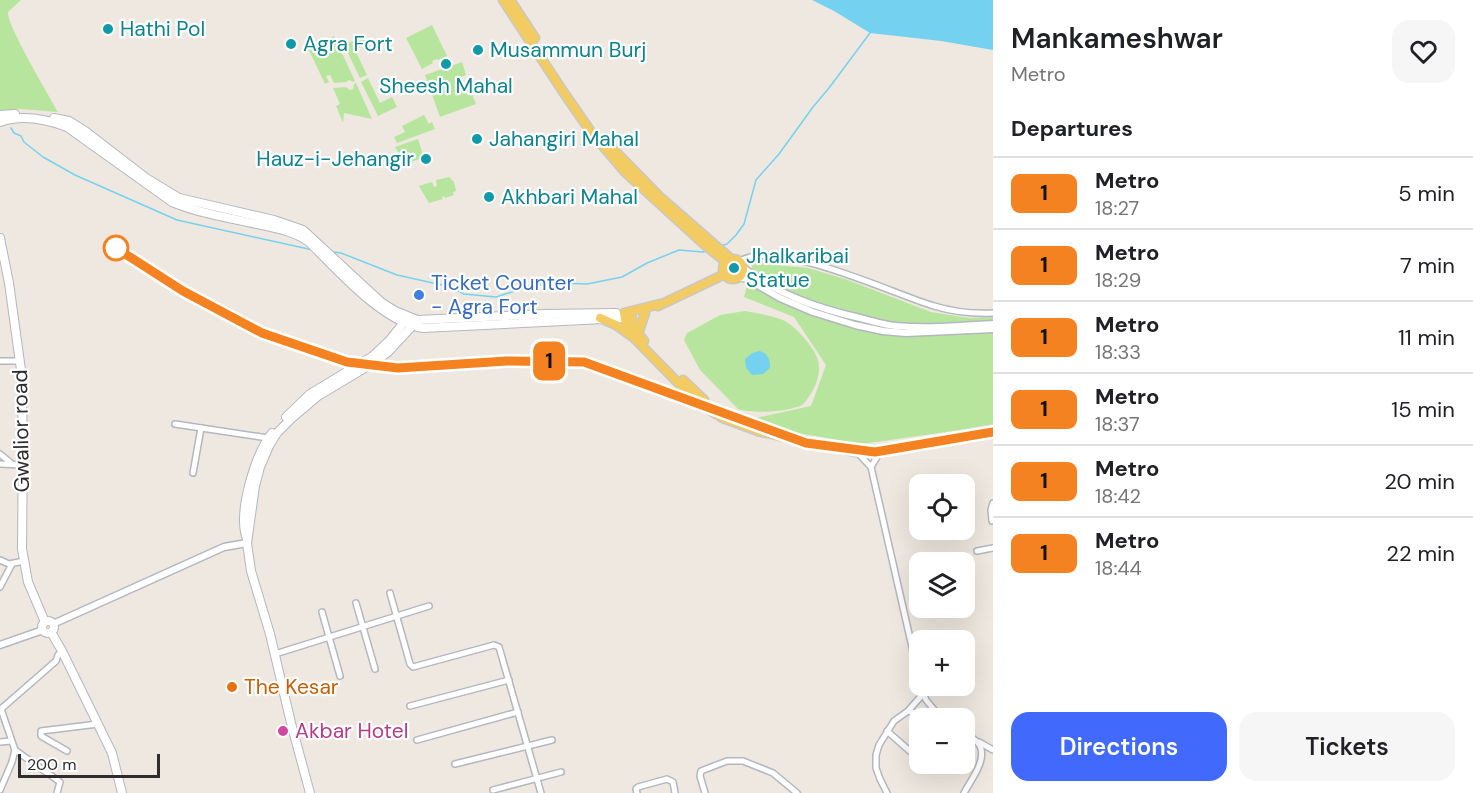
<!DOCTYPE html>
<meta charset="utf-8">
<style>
body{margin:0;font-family:"DM Sans",sans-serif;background:#f6f6f6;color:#202124;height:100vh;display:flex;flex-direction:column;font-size:22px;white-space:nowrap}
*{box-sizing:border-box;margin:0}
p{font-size:20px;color:#757577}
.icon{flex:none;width:33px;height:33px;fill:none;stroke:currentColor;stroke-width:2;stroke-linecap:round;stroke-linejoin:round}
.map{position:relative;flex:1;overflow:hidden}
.panel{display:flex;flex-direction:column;background:#fff;width:480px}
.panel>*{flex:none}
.badge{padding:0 12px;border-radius:9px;font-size:21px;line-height:39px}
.fabs{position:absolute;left:909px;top:474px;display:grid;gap:12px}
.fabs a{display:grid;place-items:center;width:66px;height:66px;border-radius:12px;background:#fff;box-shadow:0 6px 24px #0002;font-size:30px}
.scale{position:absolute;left:18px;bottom:15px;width:142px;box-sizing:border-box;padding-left:6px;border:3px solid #2d2d2d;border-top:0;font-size:16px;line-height:21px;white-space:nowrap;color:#2d2d2d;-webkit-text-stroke:4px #fff;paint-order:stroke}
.map>.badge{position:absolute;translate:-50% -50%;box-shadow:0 0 0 3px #fff}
h2{padding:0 18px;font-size:22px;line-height:54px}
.round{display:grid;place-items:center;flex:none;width:63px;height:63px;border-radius:18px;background:#f6f6f6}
.head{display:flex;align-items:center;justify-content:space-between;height:102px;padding:0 18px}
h1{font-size:28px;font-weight:600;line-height:45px}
.action{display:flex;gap:12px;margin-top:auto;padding:12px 18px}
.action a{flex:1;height:69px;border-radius:18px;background:#4169fb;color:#fff;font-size:24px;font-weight:600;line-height:69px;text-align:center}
.action a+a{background:#f6f6f6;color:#202124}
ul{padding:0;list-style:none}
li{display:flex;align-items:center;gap:18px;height:72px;padding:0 18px;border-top:2px solid #e0e0e0}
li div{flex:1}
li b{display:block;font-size:22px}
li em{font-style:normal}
li .badge{min-width:66px;font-weight:700;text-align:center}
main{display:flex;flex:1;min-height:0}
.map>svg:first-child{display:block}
.green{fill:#b8e59d}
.water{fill:#74d2f0}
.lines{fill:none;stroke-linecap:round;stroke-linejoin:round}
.stream{stroke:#74d2f0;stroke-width:1.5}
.minor-casing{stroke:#b3b7c1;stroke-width:8}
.tertiary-casing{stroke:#b3b7c1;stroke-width:9}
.secondary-casing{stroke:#b3b7c1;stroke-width:10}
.primary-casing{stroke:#c8c8c8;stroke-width:11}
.minor{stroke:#fff;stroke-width:5}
.tertiary{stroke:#fff;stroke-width:6}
.secondary{stroke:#fff;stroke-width:8}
.primary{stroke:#f2cc62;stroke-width:8}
.line-casing{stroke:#fff;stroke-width:14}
.line{stroke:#f58220;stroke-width:9}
.culture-dot{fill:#0f9aa8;stroke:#fff;stroke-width:2}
.stop-dot{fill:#fff;stroke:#f58220;stroke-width:3}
.shop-dot{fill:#3f7fe0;stroke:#fff;stroke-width:2}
.food-dot{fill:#e8710a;stroke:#fff;stroke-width:2}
.hotel-dot{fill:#d1479c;stroke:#fff;stroke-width:2}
.labels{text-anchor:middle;stroke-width:4.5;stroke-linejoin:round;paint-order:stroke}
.culture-label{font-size:21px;fill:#0d838f;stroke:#fff;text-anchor:start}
.shop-label{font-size:21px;fill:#366cbe;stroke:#fff;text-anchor:start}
.street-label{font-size:21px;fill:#2d2d2d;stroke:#fff}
.food-label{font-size:21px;fill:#c56008;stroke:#fff;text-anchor:start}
.hotel-label{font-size:21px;fill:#b23c85;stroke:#fff;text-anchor:start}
</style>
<main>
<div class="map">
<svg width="993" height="793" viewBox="0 0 993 793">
<rect width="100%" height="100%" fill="#efe8e0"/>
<g class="green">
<path d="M 0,0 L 21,0 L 8,12 C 7,26 49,95 58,112 L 20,109 L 0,111 Z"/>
<path d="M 432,25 L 447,56 L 438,60 L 437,59 L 432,61 L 433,63 L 422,69 L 406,38 Z"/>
<path d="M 334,36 L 355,81 L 353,82 L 349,80 L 346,82 L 334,83 L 330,75 L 326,76 L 329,82 L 325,84 L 308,48 Z"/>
<path d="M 363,36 L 367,44 L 355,50 L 367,75 L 360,78 L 344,45 Z"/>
<path d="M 462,62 L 466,75 L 461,77 L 467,95 L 472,94 L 476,104 L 440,117 L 425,75 Z"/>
<path d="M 368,78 L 380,103 L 392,97 L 397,107 L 378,116 L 361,82 Z"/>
<path d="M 356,83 L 372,119 L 344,113 L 343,123 L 336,106 L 340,104 L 333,88 L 346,87 L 350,90 L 353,89 L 354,84 Z"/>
<path d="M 424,115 L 429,124 L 432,122 L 435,129 L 397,143 L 394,137 L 405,132 L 402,126 Z"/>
<path d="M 418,139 L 423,155 L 421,156 L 422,158 L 405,164 L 395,147 Z"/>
<path d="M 449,177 L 454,182 L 456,191 L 453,192 L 454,195 L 445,198 L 444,196 L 442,197 L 443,199 L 429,203 L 419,186 L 432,182 L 434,187 L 437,186 L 436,180 Z"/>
<path d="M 753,263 L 808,268 L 845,279 L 931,312 L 969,318 L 993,317 L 993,424 L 960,430 L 862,444 L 768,428 L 747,420 L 811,406 L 826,365 L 794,317 L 744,297 Z"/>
<path d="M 745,311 C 758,314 773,315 785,321 C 797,328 814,347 818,360 C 821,371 817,385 810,395 C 808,398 805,403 802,405 C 788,412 753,414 738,409 L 700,370 L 684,340 L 687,333 L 720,315 Z"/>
</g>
<g class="water">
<path d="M 812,0 L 993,0 L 993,50 L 941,41 L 870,33 L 834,11 Z"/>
<path d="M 759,351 C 767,352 771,361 770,368 L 763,374 L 752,375 L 746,368 L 745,359 L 752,353 Z"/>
</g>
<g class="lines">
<g class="stream">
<path d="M 11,128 L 14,133 L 21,136 L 24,142 L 43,157 L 75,175 L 177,220 L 313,250"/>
<path d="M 720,246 L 727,244 L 736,235 L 744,224 L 756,180 L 779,154 L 813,107 L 829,88 L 870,33"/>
<path d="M 333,252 L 341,253 L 397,275 L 451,287 L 464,294 L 496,297 L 534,285 L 560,283 L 587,284 L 622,277 L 647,263 L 679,250 L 703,252 L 707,251"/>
</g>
<defs>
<g id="minor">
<path d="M 740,261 C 778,238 893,294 934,306 C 954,312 973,314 993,313"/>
<path d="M 0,361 L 20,361"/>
<path d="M 175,424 L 268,438"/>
<path d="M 857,452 L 871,467 L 920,682"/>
<path d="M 0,454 L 12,464"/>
<path d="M 0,464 L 23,465"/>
<path d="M 871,467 L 880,452"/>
<path d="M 193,473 L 201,428"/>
<path d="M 992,521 L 991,510 L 993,503"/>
<path d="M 977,551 L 993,548"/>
<path d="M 0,560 L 9,564 L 24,561"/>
<path d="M 0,587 L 12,564"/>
<path d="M 390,593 L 410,664 L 413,667 L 494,645 L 499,647 L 541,793"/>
<path d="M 356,603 L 375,669"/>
<path d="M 322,612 L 340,676"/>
<path d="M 275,654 L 429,606"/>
<path d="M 920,686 L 926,700 L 941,718"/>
<path d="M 410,706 L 509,680"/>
<path d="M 908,711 L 931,718"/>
<path d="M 887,731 L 920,760"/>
<path d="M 417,740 L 518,712"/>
<path d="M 0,742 L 11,741"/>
<path d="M 979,742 L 993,750"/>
<path d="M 67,751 L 41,736 L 41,731 L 98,724"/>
<path d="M 455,764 L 552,740"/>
<path d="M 0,790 L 12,762 L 15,750"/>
<path d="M 493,790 L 561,772"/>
<path d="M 57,793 L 60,782 L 15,750 L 1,709 L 56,661 L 58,655 L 62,651"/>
<path d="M 637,793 L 636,789 L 638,787 L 667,779 L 673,782 L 675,793"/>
<path d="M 705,793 L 700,776 L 701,771 L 727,761 L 743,761 L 773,773 L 797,793"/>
<path d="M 887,793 L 880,779 L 876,768 L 876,755 L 879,745 L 894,721 L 908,711 L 923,694"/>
<path d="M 964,793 C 970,781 987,761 980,746 C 977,740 970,736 964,733"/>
</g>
<g id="tertiary">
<path d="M 743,268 C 780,295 816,308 860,318 C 872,321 884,325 896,326 C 928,329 961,326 993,324"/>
<path d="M 739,277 L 747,279 L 780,298 L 813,312 L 855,325 L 883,331 L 906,333 L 993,329"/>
<path d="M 53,624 L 224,547 L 247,543"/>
<path d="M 0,645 L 43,630"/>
</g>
<g id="secondary">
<path d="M 0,115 L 15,114"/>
<path d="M 54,118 L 69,121 L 85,131 L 146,178 L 179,198 L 274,220 L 303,230 L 381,302 L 395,311 L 417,320 L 545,314 L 616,313"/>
<path d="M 0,122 C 22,114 46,119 67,127 L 172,202 C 199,213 228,218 257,224 C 275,228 294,231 309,242 C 338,270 382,322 423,328 L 624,318"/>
<path d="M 0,238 L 9,283 L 21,370 L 23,438 L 22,549 L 28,582 L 45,622"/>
<path d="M 286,417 L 310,394 L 373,356 L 389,341 L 406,320"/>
<path d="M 247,539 C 237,513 255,455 272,433"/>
<circle cx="48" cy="627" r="6"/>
<path d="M 51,632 L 62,651 L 112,753 L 122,793"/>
<path d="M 310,793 L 291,723 L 270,634 L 251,571 L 247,543 L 255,486 L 260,467 L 269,446 L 277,433 L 292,418 L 318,396 L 378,360 L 388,352 L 415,323"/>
</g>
<g id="primary">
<path d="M 503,0 L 562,90 L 591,132 L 625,172 L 706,246 L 726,262"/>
<path d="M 510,0 L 535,38"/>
<path d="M 613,149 L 661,198 L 731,259"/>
<circle cx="733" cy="269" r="10"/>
<path d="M 660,304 L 624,313 L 626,324 L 633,337 L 692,397 L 708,409 L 723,418 L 758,431 L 856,452 L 880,452 L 993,430"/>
<path d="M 658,306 L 725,274"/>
<path d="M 630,312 L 635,329 L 644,341"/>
<path d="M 600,318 L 616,325 L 630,335"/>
<path d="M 638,334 L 645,313"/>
<path d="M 683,380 L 704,400"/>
</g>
</defs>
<use href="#minor" class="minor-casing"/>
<use href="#tertiary" class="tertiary-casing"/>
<use href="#secondary" class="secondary-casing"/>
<use href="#primary" class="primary-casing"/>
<use href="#minor" class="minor"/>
<use href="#tertiary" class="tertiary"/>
<use href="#secondary" class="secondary"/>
<use href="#primary" class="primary"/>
</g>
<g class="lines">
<defs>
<path id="line" d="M 116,248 L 183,291 L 262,333 L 347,362 L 398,368 L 507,361 L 584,362 L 806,443 L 875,452 L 993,432"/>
</defs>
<use href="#line" class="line-casing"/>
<use href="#line" class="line"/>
</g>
<g class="culture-dot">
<circle cx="108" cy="29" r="6"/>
<circle cx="291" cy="44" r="6"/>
<circle cx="478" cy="50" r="6"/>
<circle cx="446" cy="64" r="6"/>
<circle cx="477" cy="139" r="6"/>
<circle cx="426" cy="159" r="6"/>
<circle cx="489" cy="197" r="6"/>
<circle cx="734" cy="268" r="6"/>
</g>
<circle class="stop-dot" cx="116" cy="248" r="12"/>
<circle class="shop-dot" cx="419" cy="295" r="6"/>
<circle class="food-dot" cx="232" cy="687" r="6"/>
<circle class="hotel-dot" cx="283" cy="731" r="6"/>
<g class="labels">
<g class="culture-label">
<text x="120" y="36">Hathi Pol</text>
<text x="303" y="51">Agra Fort</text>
<text x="490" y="57">Musammun Burj</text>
<text x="446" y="93" text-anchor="middle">Sheesh Mahal</text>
<text x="489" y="146">Jahangiri Mahal</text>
<text x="414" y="166" text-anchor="end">Hauz-i-Jehangir</text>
<text x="501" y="204">Akhbari Mahal</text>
<text x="746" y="263">Jhalkaribai<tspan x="746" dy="24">Statue</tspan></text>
</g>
<g class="shop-label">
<text x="431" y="290">Ticket Counter<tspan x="431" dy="24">- Agra Fort</tspan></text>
</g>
<g class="street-label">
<text transform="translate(21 431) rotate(-91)" y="7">Gwalior road</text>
</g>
<g class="food-label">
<text x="244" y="694">The Kesar</text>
</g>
<g class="hotel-label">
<text x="295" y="738">Akbar Hotel</text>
</g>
</g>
</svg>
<div class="fabs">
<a><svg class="icon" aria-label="locate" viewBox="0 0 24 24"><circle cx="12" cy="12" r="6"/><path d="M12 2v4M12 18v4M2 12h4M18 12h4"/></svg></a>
<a><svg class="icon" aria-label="layers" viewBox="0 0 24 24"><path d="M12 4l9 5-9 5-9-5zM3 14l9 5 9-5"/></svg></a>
<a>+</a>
<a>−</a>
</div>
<div class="scale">200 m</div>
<b class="badge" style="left:549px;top:361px;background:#f58220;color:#111">1</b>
</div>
<section class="panel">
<div class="head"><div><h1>Mankameshwar</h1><p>Metro</p></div><a class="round"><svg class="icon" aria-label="heart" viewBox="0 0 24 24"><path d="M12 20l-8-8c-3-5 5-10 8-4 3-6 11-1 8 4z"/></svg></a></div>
<h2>Departures</h2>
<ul>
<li><span class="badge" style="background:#f58220;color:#111">1</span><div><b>Metro</b><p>18:27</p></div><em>5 min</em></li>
<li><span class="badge" style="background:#f58220;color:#111">1</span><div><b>Metro</b><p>18:29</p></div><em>7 min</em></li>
<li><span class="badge" style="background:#f58220;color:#111">1</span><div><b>Metro</b><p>18:33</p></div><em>11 min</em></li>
<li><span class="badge" style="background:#f58220;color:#111">1</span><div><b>Metro</b><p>18:37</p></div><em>15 min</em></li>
<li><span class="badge" style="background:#f58220;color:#111">1</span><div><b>Metro</b><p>18:42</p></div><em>20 min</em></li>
<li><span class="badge" style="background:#f58220;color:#111">1</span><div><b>Metro</b><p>18:44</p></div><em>22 min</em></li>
</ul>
<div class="action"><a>Directions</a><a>Tickets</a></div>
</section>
</main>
